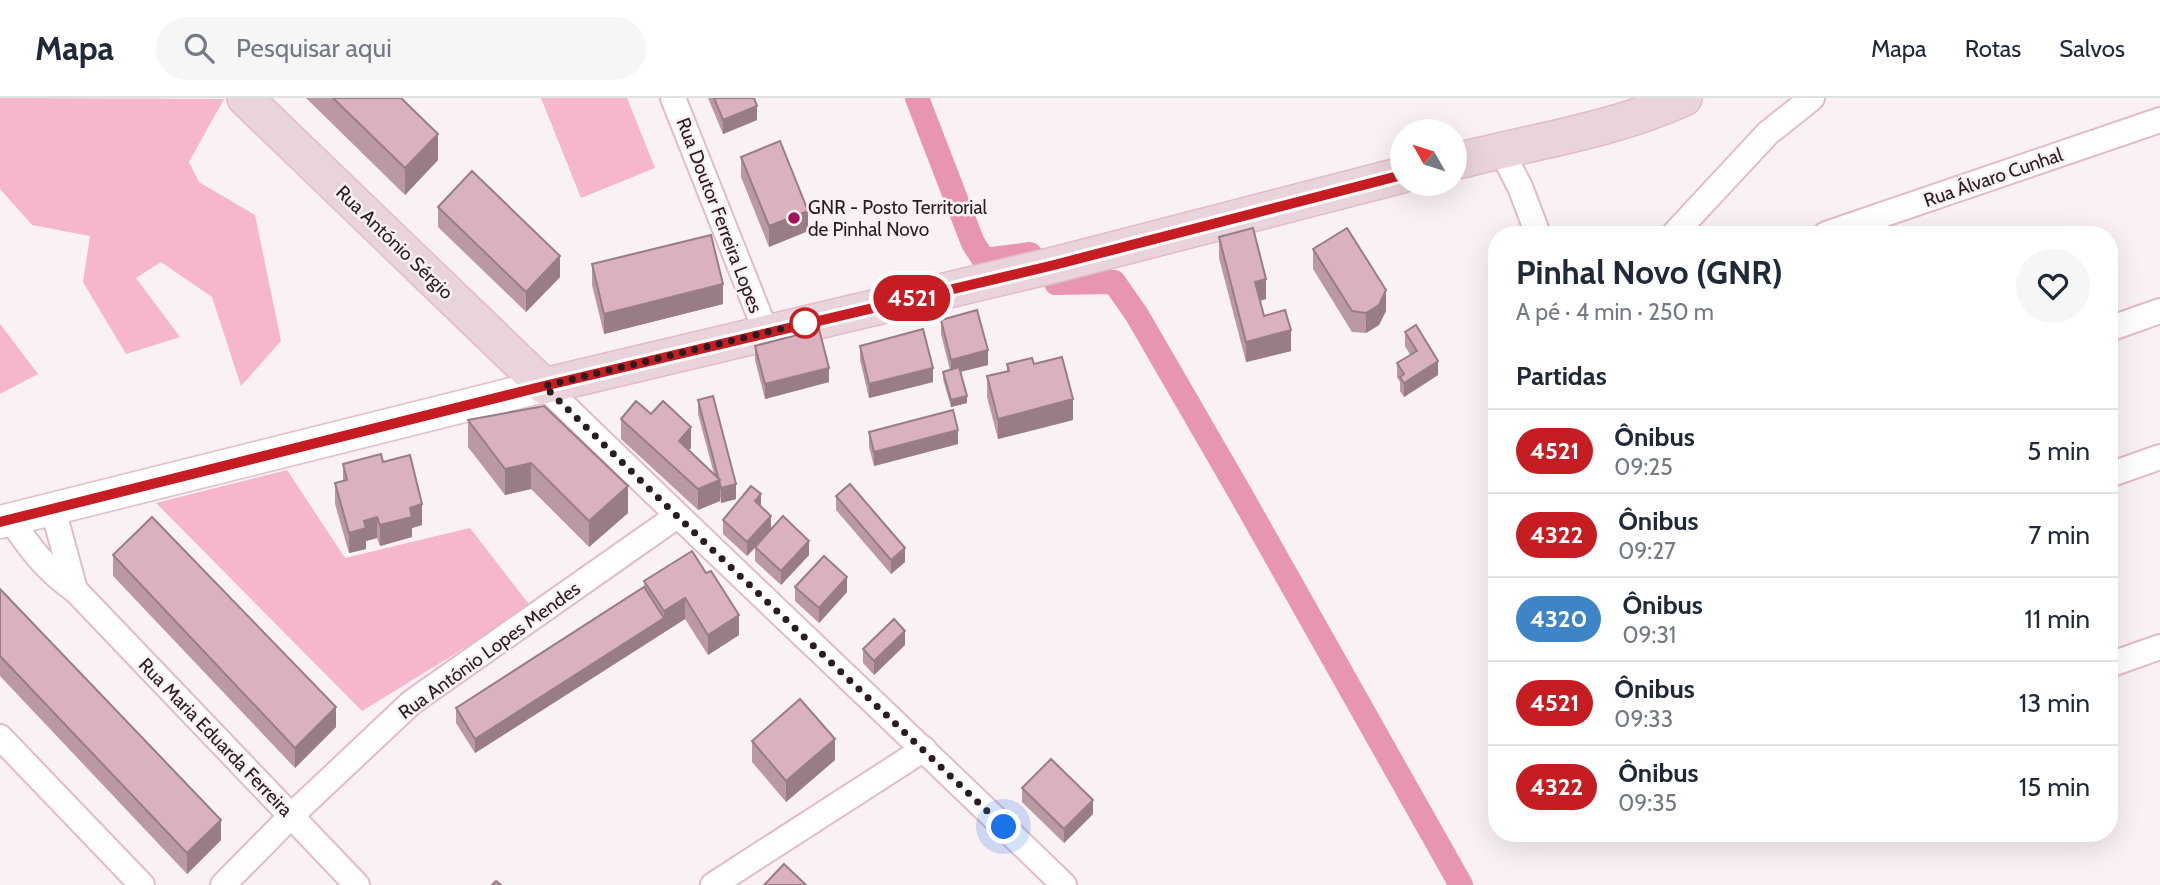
<!DOCTYPE html>
<html lang="pt">
<meta charset="utf-8">
<style>
body{margin:0;font-family:Cabin,sans-serif;background:#f6f6f7;color:#1f2937;height:100vh;display:flex;flex-direction:column;font-size:26px;white-space:nowrap}
*{box-sizing:border-box;margin:0}
p{font-size:23px;color:#747a83}
.icon{flex:none;width:38px;height:38px;fill:none;stroke:currentColor;stroke-width:2;stroke-linecap:round;stroke-linejoin:round}
.map{position:relative;flex:1;overflow:hidden}
.panel{position:absolute;left:1488px;top:128px;width:630px;height:616px;display:flex;flex-direction:column;background:#fff;border-radius:28px;box-shadow:0 7px 28px #0002}
.panel>*{flex:none}
.badge{padding:0 14px;border-radius:23px;font-size:24px;line-height:46px}
.needle{width:46px;rotate:309deg}
.fabs{position:absolute;left:1390px;top:21px;display:grid;gap:14px}
.fabs a{display:grid;place-items:center;width:77px;height:77px;border-radius:50%;background:#fff;box-shadow:0 7px 28px #0002;font-size:35px}
.you{position:absolute;width:35px;height:35px;margin:-18px;border:5px solid #fff;border-radius:50%;background:#1a73e8;box-shadow:0 0 0 10px #1a73e833}
.map>.badge{position:absolute;translate:-50% -50%;box-shadow:0 0 0 4px #fff}
h2{padding:0 28px;font-size:26px;line-height:63px}
.round{display:grid;place-items:center;flex:none;width:74px;height:74px;border-radius:37px;background:#f6f6f7}
.head{display:flex;align-items:center;justify-content:space-between;height:119px;padding:0 28px}
h1{font-size:33px;font-weight:800;line-height:52px}
ul{padding:0;list-style:none}
li{display:flex;align-items:center;gap:21px;height:84px;padding:0 28px;border-top:2px solid #e0e1e3}
li div{flex:1}
li b{display:block;font-size:26px}
li em{font-style:normal}
li .badge{min-width:77px;font-weight:700;text-align:center}
header{display:flex;align-items:center;gap:42px;box-sizing:border-box;height:98px;padding:0 35px;background:#fff;border-bottom:2px solid #e0e1e3}
header strong{font-size:33px}
nav{display:flex;gap:38px;margin-inline-start:auto;font-size:24px}
.search{width:490px;height:63px;background:#f6f6f7;display:flex;align-items:center;gap:18px;box-sizing:border-box;padding:0 24px;border-radius:38px;color:#747a83;font-size:26px}
.map>svg:first-child{display:block}
.green{fill:#f6b6cb}
.lines{fill:none;stroke-linecap:round;stroke-linejoin:round}
.canal{stroke:#e895b2;stroke-width:24}
.minor-casing{stroke:#e3bbc7;stroke-width:28}
.tertiary-casing{stroke:#e3bbc7;stroke-width:35}
.secondary-casing{stroke:#e3bbc7;stroke-width:38}
.minor{stroke:#fff;stroke-width:24}
.tertiary{stroke:#fff;stroke-width:32}
.secondary{stroke:#ead4dc;stroke-width:35}
.wall{fill:#bb99a4}
.shaded-wall{fill:#997d86}
.building{fill:#dab2bf;stroke:#997d86;stroke-width:2}
.line-casing{stroke:#fff;stroke-width:16}
.line{stroke:#c61d23;stroke-width:10}
.walk{stroke:#2a1c21;stroke-width:7;stroke-dasharray:0 12.6}
.poi-dot{fill:#a1135b;stroke:#faf1f4;stroke-width:2.5}
.stop-dot{fill:#fff;stroke:#c61d23;stroke-width:3.5}
.labels{text-anchor:middle;stroke-width:5;stroke-linejoin:round;paint-order:stroke}
.street-label{font-size:19px;fill:#2a1c21;stroke:#faf1f4}
.poi-label{font-size:19px;fill:#2a1c21;stroke:#faf1f4;text-anchor:start}
</style>
<header>
<strong>Mapa</strong>
<div class="search"><svg class="icon" aria-label="search" viewBox="0 0 24 24"><circle cx="10" cy="10" r="6"/><path d="M15 15l6 6"/></svg>Pesquisar aqui</div>
<nav><a>Mapa</a><a>Rotas</a><a>Salvos</a></nav>
</header>
<div class="map">
<svg width="2160" height="787" viewBox="0 0 2160 787">
<rect width="100%" height="100%" fill="#faf1f4"/>
<g class="green">
<path d="M 0,0 L 224,1 L 189,64 L 199,84 L 255,117 L 281,243 L 241,288 L 212,199 L 161,164 L 136,180 L 180,239 L 126,256 L 83,184 L 90,138 L 32,127 L 0,91 Z"/>
<path d="M 541,0 L 627,0 L 655,70 L 581,100 Z"/>
<path d="M 0,226 L 38,276 L 0,296 Z"/>
<path d="M 287,372 L 345,460 L 470,430 L 531,509 L 362,613 L 156,405 Z"/>
</g>
<g class="lines">
<g class="canal">
<path d="M 917,0 L 973,145 L 984,162 L 1030,156"/>
<path d="M 1056,185 L 1114,184 L 1137,217 L 1240,395 L 1461,787"/>
</g>
<defs>
<g id="minor">
<path d="M 673,0 L 766,234"/>
<path d="M 1501,52 L 1520,89 L 1538,136"/>
<path d="M 1674,136 L 1768,35 L 1812,0"/>
<path d="M 1826,136 L 2160,22"/>
<path d="M 2109,231 L 2160,213"/>
<path d="M 544,288 C 716,456 892,620 1064,787"/>
<path d="M 2109,377 L 2160,359"/>
<path d="M 53,411 L 75,492"/>
<path d="M 11,422 C 29,449 47,473 75,492 L 357,787"/>
<path d="M 2109,567 L 2160,549"/>
<path d="M 0,639 L 142,787"/>
<path d="M 223,787 L 292,717 L 412,604 L 677,418"/>
<path d="M 713,787 L 924,651"/>
</g>
<path id="tertiary" d="M 0,424 L 544,288"/>
<g id="secondary">
<path d="M 245,0 L 544,288 L 1054,167 L 1402,77"/>
<path d="M 1454,64 C 1530,44 1612,33 1684,0"/>
</g>
</defs>
<use href="#minor" class="minor-casing"/>
<use href="#tertiary" class="tertiary-casing"/>
<use href="#secondary" class="secondary-casing"/>
<use href="#minor" class="minor"/>
<use href="#tertiary" class="tertiary"/>
<use href="#secondary" class="secondary"/>
</g>
<g class="wall">
<path d="M 306,0 L 401,0 L 438,62 L 405,97 Z"/>
<path d="M 708,0 L 754,0 L 757,22 L 723,36 Z"/>
<path d="M 741,59 L 808,133 L 769,149 L 741,79 Z"/>
<path d="M 438,109 L 560,179 L 526,214 L 438,129 Z"/>
<path d="M 1219,139 L 1266,201 L 1260,203 L 1264,218 L 1291,253 L 1246,264 L 1219,160 Z"/>
<path d="M 1313,151 L 1386,213 L 1379,227 L 1366,235 L 1352,234 L 1313,171 Z"/>
<path d="M 592,166 L 723,206 L 604,236 L 592,187 Z"/>
<path d="M 941,222 L 988,267 L 960,274 L 967,305 L 951,309 L 943,281 L 943,274 L 950,272 L 941,236 Z"/>
<path d="M 1405,234 L 1438,277 L 1404,299 L 1400,293 L 1400,284 L 1397,279 L 1397,265 L 1410,257 L 1405,248 Z"/>
<path d="M 755,248 L 829,284 L 765,301 L 755,262 Z"/>
<path d="M 860,248 L 933,284 L 869,300 L 860,262 Z"/>
<path d="M 1007,266 L 1034,266 L 1073,322 L 998,341 L 987,299 L 987,278 L 1007,273 Z"/>
<path d="M 698,302 L 736,401 L 721,405 L 720,398 L 720,403 L 698,412 L 621,341 L 621,321 L 651,316 L 691,350 L 689,352 L 714,376 L 698,316 Z"/>
<path d="M 468,322 L 628,415 L 589,449 L 531,391 L 505,397 L 468,349 Z"/>
<path d="M 869,334 L 958,346 L 874,368 L 869,349 Z"/>
<path d="M 383,364 L 422,427 L 412,430 L 412,439 L 380,448 L 377,440 L 366,443 L 366,451 L 349,455 L 335,406 L 335,385 L 343,383 L 343,366 Z"/>
<path d="M 836,398 L 905,464 L 891,476 L 836,412 Z"/>
<path d="M 761,408 L 771,431 L 809,457 L 781,487 L 755,463 L 755,450 L 747,458 L 723,436 L 723,422 Z"/>
<path d="M 692,453 L 739,537 L 708,557 L 685,521 L 475,655 L 456,625 L 456,610 L 644,489 L 644,483 Z"/>
<path d="M 113,457 L 336,629 L 295,670 L 113,478 Z"/>
<path d="M 795,489 L 847,494 L 819,525 L 795,503 Z"/>
<path d="M 0,491 L 221,742 L 187,776 L 0,578 Z"/>
<path d="M 905,547 L 874,577 L 863,565 L 863,551 Z"/>
<path d="M 752,643 L 835,662 L 786,704 L 752,664 Z"/>
<path d="M 1022,690 L 1093,716 L 1064,745 L 1022,704 Z"/>
</g>
<g class="shaded-wall">
<path d="M 757,8 L 757,22 L 723,36 L 723,22 Z"/>
<path d="M 438,36 L 438,62 L 405,97 L 405,70 Z"/>
<path d="M 808,113 L 808,133 L 769,149 L 769,128 Z"/>
<path d="M 560,158 L 560,179 L 526,214 L 526,194 Z"/>
<path d="M 1266,181 L 1266,201 L 1255,204 L 1255,184 Z"/>
<path d="M 723,186 L 723,206 L 604,236 L 604,216 Z"/>
<path d="M 1386,192 L 1386,213 L 1379,227 L 1366,235 L 1366,215 Z"/>
<path d="M 1291,232 L 1291,253 L 1246,264 L 1246,244 Z"/>
<path d="M 988,252 L 988,267 L 951,276 L 951,262 Z"/>
<path d="M 1438,263 L 1438,277 L 1404,299 L 1404,285 Z"/>
<path d="M 829,270 L 829,284 L 765,301 L 765,286 Z"/>
<path d="M 933,270 L 933,284 L 869,300 L 869,286 Z"/>
<path d="M 967,298 L 967,305 L 951,309 L 951,302 Z"/>
<path d="M 1073,301 L 1073,322 L 998,341 L 998,321 Z"/>
<path d="M 691,329 L 691,350 L 679,363 L 679,343 Z"/>
<path d="M 958,332 L 958,346 L 874,368 L 874,354 Z"/>
<path d="M 531,365 L 531,391 L 505,397 L 505,371 Z"/>
<path d="M 720,382 L 720,403 L 698,412 L 698,391 Z"/>
<path d="M 736,386 L 736,401 L 721,405 L 721,390 Z"/>
<path d="M 628,388 L 628,415 L 589,449 L 589,423 Z"/>
<path d="M 761,396 L 761,411 L 755,403 Z"/>
<path d="M 422,406 L 422,427 L 412,430 L 412,439 L 380,448 L 380,427 L 410,410 Z"/>
<path d="M 771,418 L 771,432 L 747,458 L 747,444 Z"/>
<path d="M 377,419 L 377,440 L 366,443 L 366,451 L 349,455 L 349,435 L 364,423 Z"/>
<path d="M 809,443 L 809,457 L 781,487 L 781,473 Z"/>
<path d="M 905,450 L 905,464 L 891,476 L 891,462 Z"/>
<path d="M 847,479 L 847,494 L 819,525 L 819,510 Z"/>
<path d="M 685,500 L 685,521 L 475,655 L 475,641 L 664,520 L 664,513 Z"/>
<path d="M 739,517 L 739,537 L 708,557 L 708,537 Z"/>
<path d="M 905,533 L 905,547 L 874,577 L 874,563 Z"/>
<path d="M 336,609 L 336,629 L 295,670 L 295,650 Z"/>
<path d="M 835,641 L 835,662 L 786,704 L 786,683 Z"/>
<path d="M 1093,702 L 1093,716 L 1064,745 L 1064,731 Z"/>
<path d="M 221,722 L 221,742 L 187,776 L 187,755 Z"/>
</g>
<g class="building">
<path d="M 333,0 L 401,0 L 438,36 L 405,70 Z"/>
<path d="M 714,0 L 754,0 L 757,8 L 723,22 Z"/>
<path d="M 780,43 L 808,113 L 769,128 L 741,59 Z"/>
<path d="M 472,73 L 560,158 L 526,194 L 438,109 Z"/>
<path d="M 1253,130 L 1266,181 L 1255,184 L 1264,218 L 1285,212 L 1291,232 L 1246,244 L 1219,139 Z"/>
<path d="M 1347,130 L 1386,192 L 1379,207 L 1366,215 L 1352,213 L 1313,151 Z"/>
<path d="M 711,137 L 723,186 L 604,216 L 592,166 Z"/>
<path d="M 977,212 L 988,252 L 951,262 L 941,222 Z"/>
<path d="M 1416,227 L 1438,263 L 1404,285 L 1400,279 L 1404,276 L 1397,265 L 1417,253 L 1405,234 Z"/>
<path d="M 819,231 L 829,270 L 765,286 L 755,248 Z"/>
<path d="M 923,231 L 933,270 L 869,286 L 860,248 Z"/>
<path d="M 1062,259 L 1073,301 L 998,321 L 987,278 L 1009,273 L 1007,266 L 1032,260 L 1034,266 Z"/>
<path d="M 959,269 L 967,298 L 951,302 L 943,274 Z"/>
<path d="M 713,298 L 736,386 L 721,390 L 698,302 Z"/>
<path d="M 636,303 L 651,316 L 663,303 L 691,329 L 679,343 L 720,382 L 698,391 L 621,321 Z"/>
<path d="M 544,308 L 628,388 L 589,423 L 531,365 L 505,371 L 468,322 Z"/>
<path d="M 953,312 L 958,332 L 874,354 L 869,334 Z"/>
<path d="M 381,356 L 383,364 L 410,357 L 422,406 L 410,410 L 412,419 L 380,427 L 377,419 L 364,423 L 366,430 L 349,435 L 335,385 L 347,382 L 343,366 Z"/>
<path d="M 850,386 L 905,450 L 891,462 L 836,398 Z"/>
<path d="M 751,388 L 761,396 L 755,403 L 771,418 L 747,444 L 723,422 Z"/>
<path d="M 783,418 L 809,443 L 781,473 L 755,449 Z"/>
<path d="M 152,419 L 336,609 L 295,650 L 113,457 Z"/>
<path d="M 692,453 L 706,475 L 711,473 L 739,517 L 708,537 L 685,500 L 664,513 L 644,483 Z"/>
<path d="M 824,458 L 847,479 L 819,510 L 795,489 Z"/>
<path d="M 644,489 L 664,520 L 475,641 L 456,610 Z"/>
<path d="M 0,491 L 221,722 L 187,755 L 0,558 Z"/>
<path d="M 894,521 L 905,533 L 874,563 L 863,551 Z"/>
<path d="M 800,601 L 835,641 L 786,683 L 752,643 Z"/>
<path d="M 1051,661 L 1093,702 L 1064,731 L 1022,690 Z"/>
<path d="M 784,766 L 806,787 L 764,787 Z"/>
<path d="M 496,783 L 501,787 L 492,787 Z"/>
</g>
<g class="lines">
<defs>
<path id="line" d="M 0,424 L 544,288 L 1054,167 L 1402,77"/>
</defs>
<use href="#line" class="line-casing"/>
<use href="#line" class="line"/>
<path class="walk" d="M 805,225 L 544,288 L 677,418 L 1004,729"/>
</g>
<circle class="poi-dot" cx="794" cy="120" r="7"/>
<circle class="stop-dot" cx="805" cy="225" r="14"/>
<g class="labels">
<g class="street-label">
<text transform="translate(1993 79) rotate(-19)" y="7">Rua Álvaro Cunhal</text>
<text transform="translate(720 117) rotate(69)" y="7">Rua Doutor Ferreira Lopes</text>
<text transform="translate(395 144) rotate(44)" y="7">Rua António Sérgio</text>
<text transform="translate(489 552) rotate(-36)" y="7">Rua António Lopes Mendes</text>
<text transform="translate(216 639) rotate(46)" y="7">Rua Maria Eduarda Ferreira</text>
</g>
<g class="poi-label">
<text x="808" y="116">GNR - Posto Territorial<tspan x="808" dy="22">de Pinhal Novo</tspan></text>
</g>
</g>
</svg>
<div class="fabs">
<a><svg class="needle" viewBox="-14 -14 28 28"><path d="M0-13l5 13h-10z" fill="#e53935"/><path d="M0 13l5-13h-10z" fill="#747a83"/></svg></a>
</div>
<div class="you" style="left:1004px;top:729px"></div>
<b class="badge" style="left:912px;top:200px;background:#c61d23;color:#fff">4521</b>
<section class="panel">
<div class="head"><div><h1>Pinhal Novo (GNR)</h1><p>A pé · 4 min · 250 m</p></div><a class="round"><svg class="icon" aria-label="heart" viewBox="0 0 24 24"><path d="M12 20l-8-8c-3-5 5-10 8-4 3-6 11-1 8 4z"/></svg></a></div>
<h2>Partidas</h2>
<ul>
<li><span class="badge" style="background:#c61d23;color:#fff">4521</span><div><b>Ônibus</b><p>09:25</p></div><em>5 min</em></li>
<li><span class="badge" style="background:#c61d23;color:#fff">4322</span><div><b>Ônibus</b><p>09:27</p></div><em>7 min</em></li>
<li><span class="badge" style="background:#3d85c6;color:#fff">4320</span><div><b>Ônibus</b><p>09:31</p></div><em>11 min</em></li>
<li><span class="badge" style="background:#c61d23;color:#fff">4521</span><div><b>Ônibus</b><p>09:33</p></div><em>13 min</em></li>
<li><span class="badge" style="background:#c61d23;color:#fff">4322</span><div><b>Ônibus</b><p>09:35</p></div><em>15 min</em></li>
</ul>
</section>
</div>
